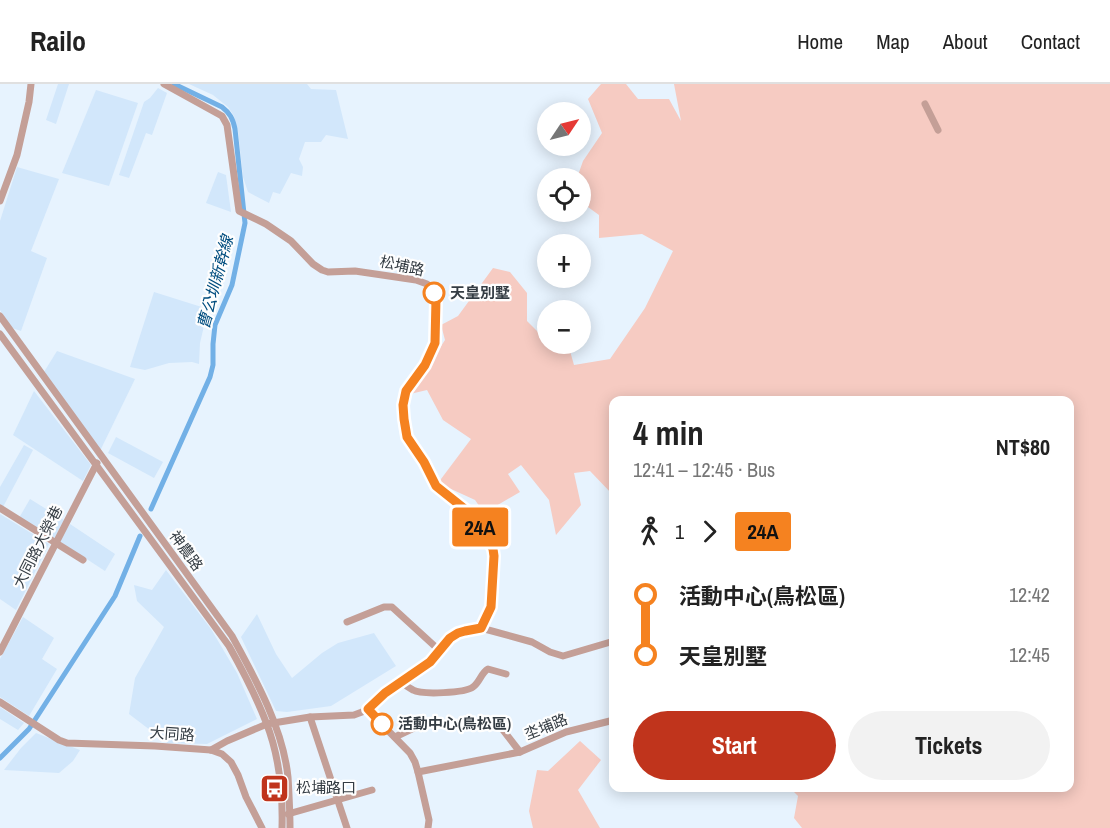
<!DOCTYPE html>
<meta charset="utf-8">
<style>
body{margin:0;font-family:"Archivo Narrow","Noto Sans TC",sans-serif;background:#f2f2f2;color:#222;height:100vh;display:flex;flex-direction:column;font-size:22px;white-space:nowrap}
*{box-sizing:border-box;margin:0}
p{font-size:20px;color:#767676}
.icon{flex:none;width:33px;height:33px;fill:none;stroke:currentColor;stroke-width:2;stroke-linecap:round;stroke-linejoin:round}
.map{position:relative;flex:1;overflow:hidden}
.sheet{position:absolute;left:609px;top:312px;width:465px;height:396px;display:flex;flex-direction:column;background:#fff;border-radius:12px;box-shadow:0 3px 15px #0003}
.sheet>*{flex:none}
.badge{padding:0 12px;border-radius:4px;font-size:21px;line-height:39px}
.needle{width:39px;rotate:55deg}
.controls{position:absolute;left:537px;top:18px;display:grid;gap:12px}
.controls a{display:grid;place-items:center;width:54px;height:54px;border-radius:50%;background:#fff;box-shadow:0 3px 15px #0003;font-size:30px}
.map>.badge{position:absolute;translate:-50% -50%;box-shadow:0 0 0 3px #fff}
.legs{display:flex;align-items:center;gap:9px;height:66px;padding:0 24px;font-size:20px}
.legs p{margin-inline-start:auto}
.head{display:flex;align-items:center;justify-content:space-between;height:102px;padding:0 24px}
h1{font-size:33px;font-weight:800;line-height:45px}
.cta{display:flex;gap:12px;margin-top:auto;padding:12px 24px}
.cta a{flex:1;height:69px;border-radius:36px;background:#c0341c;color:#fff;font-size:24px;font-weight:800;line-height:69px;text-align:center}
.cta a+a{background:#f2f2f2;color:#222}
ul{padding:0 24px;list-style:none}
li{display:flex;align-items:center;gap:21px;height:60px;font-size:22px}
li i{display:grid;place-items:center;width:9px;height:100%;margin:0 8px;background:currentColor}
li i::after{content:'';width:15px;height:15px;margin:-8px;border:4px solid;border-radius:50%;background:#fff}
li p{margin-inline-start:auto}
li:first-child i{background:linear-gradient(#0000 50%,currentColor 0)}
li:last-child i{background:linear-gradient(currentColor 50%,#0000 0)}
header{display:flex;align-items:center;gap:36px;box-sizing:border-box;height:84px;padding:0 30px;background:#fff;border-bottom:2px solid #e0e0e0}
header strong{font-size:28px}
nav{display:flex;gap:33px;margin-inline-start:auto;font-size:21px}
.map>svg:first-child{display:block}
.built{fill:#d2e7fb}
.green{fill:#f6cbc2}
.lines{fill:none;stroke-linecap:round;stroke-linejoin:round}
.canal{stroke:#72b0e6;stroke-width:5}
.minor{stroke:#c49f97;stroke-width:7}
.line-1-casing{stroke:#fff;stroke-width:14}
.line-1{stroke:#f58220;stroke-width:9}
.stop-1-dot{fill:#fff;stroke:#f58220;stroke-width:3}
.labels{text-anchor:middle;stroke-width:4.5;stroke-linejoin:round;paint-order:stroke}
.street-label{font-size:15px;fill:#343c43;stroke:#fefefe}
.stop-label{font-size:15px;font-weight:bold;fill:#343c43;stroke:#fefefe;text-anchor:start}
.poi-label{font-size:15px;fill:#343c43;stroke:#fefefe;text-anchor:start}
.water-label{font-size:16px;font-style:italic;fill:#004d7f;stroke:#fefefe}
</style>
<header>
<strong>Railo</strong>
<nav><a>Home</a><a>Map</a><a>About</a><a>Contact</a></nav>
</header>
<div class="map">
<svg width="1110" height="744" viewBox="0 0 1110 744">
<rect width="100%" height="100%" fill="#e7f3fe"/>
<g class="built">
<path d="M 58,0 L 69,0 L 56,40 L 46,36 Z"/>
<path d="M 189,0 L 307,0 L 311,5 L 336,6 L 348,55 L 326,51 L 321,58 L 305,58 L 299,75 L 303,83 L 302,92 L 291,89 L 280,110 L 273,108 L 269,119 L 248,108 L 243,93 L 238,47 L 234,32 L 228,23 L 213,11 Z"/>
<path d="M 158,4 L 167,9 L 152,51 L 146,49 L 129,94 L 119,91 L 144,18 L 150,14 Z"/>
<path d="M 96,6 L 138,19 L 109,102 L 62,89 Z"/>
<path d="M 17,83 L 59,95 L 31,167 L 47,174 L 21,247 L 12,244 L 0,226 L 0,137 Z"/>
<path d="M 218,88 L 226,91 L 231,128 L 206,119 Z"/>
<path d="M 154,208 L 208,225 L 200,259 L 199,280 L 192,278 L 169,279 L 145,286 L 130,283 Z"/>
<path d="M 57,267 L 135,295 L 100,367 L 44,288 Z"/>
<path d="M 34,307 L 91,381 L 83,397 L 13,351 Z"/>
<path d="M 116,353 L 163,378 L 154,394 L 108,369 Z"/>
<path d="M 24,361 L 33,366 L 3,423 L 0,421 L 0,403 Z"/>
<path d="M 30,415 L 64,436 L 54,456 L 19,434 Z"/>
<path d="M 0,430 L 49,460 L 16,526 L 0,515 Z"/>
<path d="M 70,440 L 115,470 L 105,487 L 59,457 Z"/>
<path d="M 166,486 L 211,545 L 237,589 L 257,635 L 207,660 L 167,659 L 129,630 L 135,594 L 164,543 L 137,517 L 134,501 L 152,506 Z"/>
<path d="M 257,530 L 276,570 L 292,594 L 322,569 L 338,559 L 374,549 L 396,582 L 331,622 L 287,628 L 276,627 L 241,553 Z"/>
<path d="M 23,533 L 54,554 L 42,575 L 57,585 L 29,632 L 0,613 L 0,575 Z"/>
<path d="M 0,623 L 24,639 L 18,646 L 0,635 Z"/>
<path d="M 36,649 L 80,666 L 73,677 L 59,689 L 4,686 L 21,664 Z"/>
</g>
<g class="green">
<path d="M 601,0 L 626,0 L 638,15 L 669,15 L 681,37 L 674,0 L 1110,0 L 1110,744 L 802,744 L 794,734 L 798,712 L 790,704 L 1070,704 L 1070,316 L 614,316 L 613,411 L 590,387 L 574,389 L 581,421 L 556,451 L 549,416 L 521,381 L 508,390 L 520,408 L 484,429 L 475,416 L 438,399 L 471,355 L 443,336 L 427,306 L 410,310 L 445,256 L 441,241 L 458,232 L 493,184 L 510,188 L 527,209 L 527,237 L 544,254 L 547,252 L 548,260 L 568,260 L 574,281 L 610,275 L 645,224 L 673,167 L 642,150 L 599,154 L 599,131 L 581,118 L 580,94 L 577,94 L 583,77 L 602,49 L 588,15 Z"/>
<path d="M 580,657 L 601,676 L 578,706 L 600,744 L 533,744 L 529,727 L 537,686 L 548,687 Z"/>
</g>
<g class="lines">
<g class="canal">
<path d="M 151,425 L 210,293 L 213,281 L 213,260 L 215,241 L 232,201 L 245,139 L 235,45 C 233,35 230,29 222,23 L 174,0"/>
<path d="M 0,674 L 29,645 L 115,512 L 140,452"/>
</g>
<g class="minor">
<path d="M 164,0 L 222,32 L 227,41 L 239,127 L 266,140 L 291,157 L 313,180 L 322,186 L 328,188 L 355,187 L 416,196 L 427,200 L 434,209 L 436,215 L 435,259 L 425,281 L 406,307 L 403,321 L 404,335 L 407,353 L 436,402 L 471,430 L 493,465 L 494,472 L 491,523 L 481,544 L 465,547 L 450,554 L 430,578 L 385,609 L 367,625 L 362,628 L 354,631 L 310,633 L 267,640 L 227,657 L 211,666"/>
<path d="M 925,20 L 938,46"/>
<path d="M 0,117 L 17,71 L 29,18 L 31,0"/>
<path d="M 0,232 L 232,552 C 255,594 283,644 288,693 C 289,710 290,727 290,744"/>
<path d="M 0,250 L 229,562 C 243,587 256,612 266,638 C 279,671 283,709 282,744"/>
<path d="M 0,424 L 83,476"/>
<path d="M 347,538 L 384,523 L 392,523 L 440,567"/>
<path d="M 481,544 L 532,558 L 550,568 L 563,572 L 614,557"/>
<path d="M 0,568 L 97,379"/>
<path d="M 402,598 C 405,601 409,604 413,606 C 422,611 465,609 473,603 C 480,598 481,589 488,585 L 506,590"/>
<path d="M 0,618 L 59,656 L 67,659 L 155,662 L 211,666 L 222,670 L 231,678 L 238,691 L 246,713 L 262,744"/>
<path d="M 367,625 L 410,669 L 415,678 L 418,688 L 429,736 L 428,744"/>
<path d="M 310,633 L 347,744"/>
<path d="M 500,642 L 520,668"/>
<path d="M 395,653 L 418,642"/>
<path d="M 418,688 L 520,668 L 566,648 L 614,636"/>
<path d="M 288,730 L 372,706"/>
</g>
</g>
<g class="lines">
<defs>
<path id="line-1" d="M 382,640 L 368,625 L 385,609 L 430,578 L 450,554 L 458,549 L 465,547 L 481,544 L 491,523 L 494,472 L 493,465 L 484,450 L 471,430 L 436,402 L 424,378 L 407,353 L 404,335 L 403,321 L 406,307 L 425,281 L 435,259 L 436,215 L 434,209"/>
</defs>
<use href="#line-1" class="line-1-casing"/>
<use href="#line-1" class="line-1"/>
</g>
<defs>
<symbol id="bus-square" viewBox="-11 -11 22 22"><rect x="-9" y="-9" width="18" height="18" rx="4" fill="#c0341c" stroke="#fefefe"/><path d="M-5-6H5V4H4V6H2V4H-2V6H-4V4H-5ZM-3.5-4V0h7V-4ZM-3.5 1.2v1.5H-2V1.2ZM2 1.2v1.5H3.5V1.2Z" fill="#fff"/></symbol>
</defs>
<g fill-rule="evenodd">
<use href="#bus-square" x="258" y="688" width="33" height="33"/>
</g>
<g class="stop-1-dot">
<circle cx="434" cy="209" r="10"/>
<circle cx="382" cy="640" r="10"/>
</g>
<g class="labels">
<g class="street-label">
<text transform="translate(402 182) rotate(12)" y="5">松埔路</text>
<text transform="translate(38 463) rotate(-63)" y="5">大同路大榮巷</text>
<text transform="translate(186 467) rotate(54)" y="5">神農路</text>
<text transform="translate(546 643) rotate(-22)" y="5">坔埔路</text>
<text transform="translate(172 650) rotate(4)" y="5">大同路</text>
</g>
<g class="stop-label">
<text x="450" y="214">天皇別墅</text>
<text x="398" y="645">活動中心(鳥松區)</text>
</g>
<g class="poi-label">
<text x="296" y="709">松埔路口</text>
</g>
<g class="water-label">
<text transform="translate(215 198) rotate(-75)" y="6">曹公圳新幹線</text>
</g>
</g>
</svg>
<div class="controls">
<a><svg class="needle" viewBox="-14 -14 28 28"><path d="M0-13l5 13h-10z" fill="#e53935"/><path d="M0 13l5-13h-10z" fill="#767676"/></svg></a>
<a><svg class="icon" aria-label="locate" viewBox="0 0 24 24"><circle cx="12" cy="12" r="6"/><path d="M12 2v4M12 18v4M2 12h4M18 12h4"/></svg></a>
<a>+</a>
<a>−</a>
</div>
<b class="badge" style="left:480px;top:443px;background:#f58220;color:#111">24A</b>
<section class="sheet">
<div class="head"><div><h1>4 min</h1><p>12:41 – 12:45 · Bus</p></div><b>NT$80</b></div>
<div class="legs"><svg class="icon" aria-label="walk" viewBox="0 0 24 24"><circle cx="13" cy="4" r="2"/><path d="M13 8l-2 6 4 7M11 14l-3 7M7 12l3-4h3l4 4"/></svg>1<svg class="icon" aria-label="forward" viewBox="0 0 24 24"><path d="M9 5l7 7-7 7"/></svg><b class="badge" style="background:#f58220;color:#111">24A</b></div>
<ul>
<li><i style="color:#f58220"></i><b>活動中心(鳥松區)</b><p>12:42</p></li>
<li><i style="color:#f58220"></i><b>天皇別墅</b><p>12:45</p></li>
</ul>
<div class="cta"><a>Start</a><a>Tickets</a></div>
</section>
</div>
